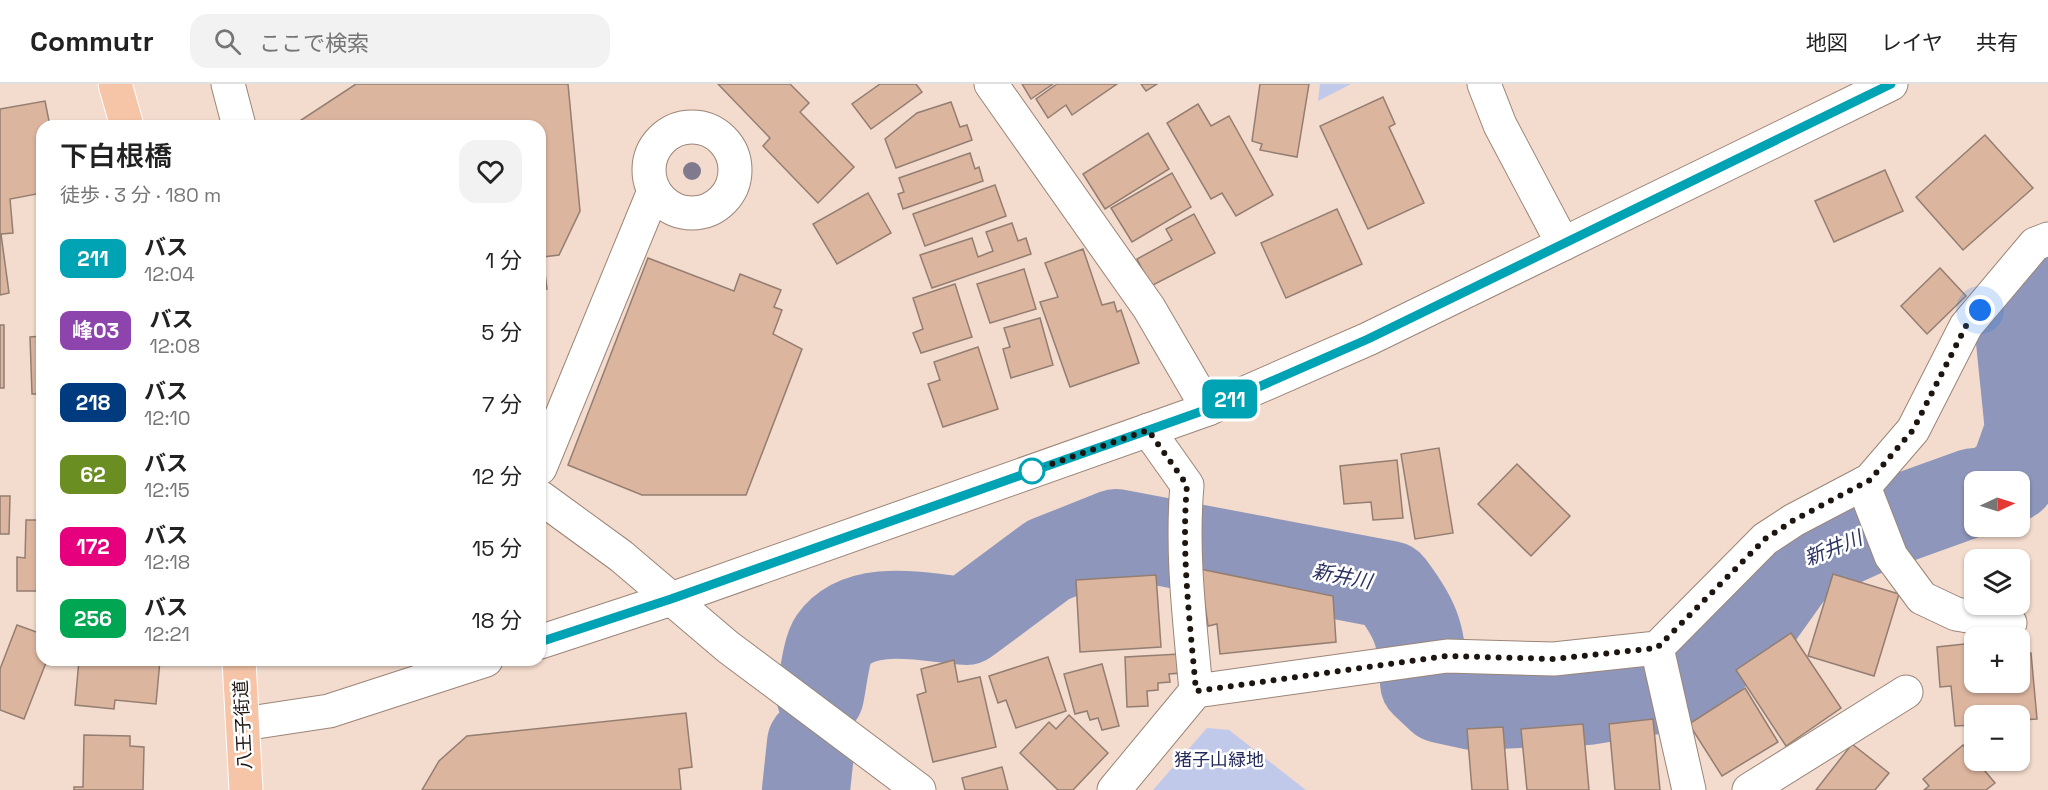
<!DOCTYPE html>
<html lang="ja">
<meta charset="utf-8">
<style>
body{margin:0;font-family:"Space Grotesk","Noto Sans JP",sans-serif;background:#f2f2f2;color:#222;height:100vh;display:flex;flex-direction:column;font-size:22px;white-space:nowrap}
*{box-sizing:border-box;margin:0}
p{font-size:20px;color:#767676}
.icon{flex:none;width:33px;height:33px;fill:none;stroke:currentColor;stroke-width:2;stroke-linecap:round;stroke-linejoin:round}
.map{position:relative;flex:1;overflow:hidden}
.side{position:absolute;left:36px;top:36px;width:510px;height:546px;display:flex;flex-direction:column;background:#fff;border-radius:18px;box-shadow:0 2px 4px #0004}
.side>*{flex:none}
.badge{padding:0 12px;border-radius:9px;font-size:21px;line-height:39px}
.needle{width:39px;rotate:86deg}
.controls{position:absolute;left:1964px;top:387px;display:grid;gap:12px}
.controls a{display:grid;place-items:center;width:66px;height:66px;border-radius:12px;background:#fff;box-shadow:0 2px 4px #0004;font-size:30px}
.you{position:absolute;width:30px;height:30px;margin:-15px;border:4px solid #fff;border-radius:50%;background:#1a73e8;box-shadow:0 0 0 9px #1a73e833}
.map>.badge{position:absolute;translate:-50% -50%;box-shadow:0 0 0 3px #fff}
.round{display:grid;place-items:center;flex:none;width:63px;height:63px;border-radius:18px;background:#f2f2f2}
.overview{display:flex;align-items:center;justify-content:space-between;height:102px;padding:0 24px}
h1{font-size:28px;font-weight:600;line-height:45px}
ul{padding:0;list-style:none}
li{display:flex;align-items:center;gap:18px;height:72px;padding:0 24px}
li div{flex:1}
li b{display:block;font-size:22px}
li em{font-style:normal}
li .badge{min-width:66px;font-weight:700;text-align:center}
header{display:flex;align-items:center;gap:36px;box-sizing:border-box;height:84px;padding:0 30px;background:#fff;border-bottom:2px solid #e0e0e0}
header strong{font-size:28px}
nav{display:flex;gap:33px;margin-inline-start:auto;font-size:21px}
.search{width:420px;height:54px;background:#f2f2f2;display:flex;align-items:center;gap:15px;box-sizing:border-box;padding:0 21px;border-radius:18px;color:#767676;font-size:22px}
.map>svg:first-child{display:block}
.green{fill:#c1c9eb}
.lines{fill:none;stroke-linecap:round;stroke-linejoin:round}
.river{stroke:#8e97bb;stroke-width:88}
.building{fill:#dcb59f;stroke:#937e71;stroke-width:1.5}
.minor-casing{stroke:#9b8578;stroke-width:35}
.highway-casing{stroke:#fff;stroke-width:35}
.minor{stroke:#fff;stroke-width:33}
.highway{stroke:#f6c5a8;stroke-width:33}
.tree{fill:#817a8e}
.line-casing{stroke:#fff;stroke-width:14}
.line{stroke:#00a3b4;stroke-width:9}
.walk{stroke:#1d1510;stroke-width:6;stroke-dasharray:0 10.8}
.stop-dot{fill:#fff;stroke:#00a3b4;stroke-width:3}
.labels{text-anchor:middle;stroke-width:5;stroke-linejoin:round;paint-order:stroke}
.street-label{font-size:18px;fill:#1d1510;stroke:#fff}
.park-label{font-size:18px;fill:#242a5a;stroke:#fff}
.water-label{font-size:20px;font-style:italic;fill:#2c3363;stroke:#fff}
</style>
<header>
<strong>Commutr</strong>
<div class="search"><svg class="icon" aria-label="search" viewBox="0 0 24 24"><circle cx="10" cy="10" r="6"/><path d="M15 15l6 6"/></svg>ここで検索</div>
<nav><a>地図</a><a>レイヤ</a><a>共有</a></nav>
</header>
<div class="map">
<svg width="2048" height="706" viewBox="0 0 2048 706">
<rect width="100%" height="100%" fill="#f3dbcd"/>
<g class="green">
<path d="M 1320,0 L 1351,0 L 1318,17 Z"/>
<path d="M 1207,644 L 1229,646 L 1306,706 L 1153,706 Z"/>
</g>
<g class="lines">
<g class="river">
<path d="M 2002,398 L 2012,394 L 2029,346 L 2019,247 L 2033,205 L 2048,195"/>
<path d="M 820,611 C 823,598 826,566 833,556 C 861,517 927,534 966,537 L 1048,476 L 1116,449 L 1390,501 C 1419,539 1421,552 1424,599 L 1441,615 L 1473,622 L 1587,617 L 1656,606 L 1687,594 L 1757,535 L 1797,479 L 1874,444 L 1974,408"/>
<path d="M 806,706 L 811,659"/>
</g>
</g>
<g class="building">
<path d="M 356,0 L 568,0 L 580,127 L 559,171 L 543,173 L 547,205 L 540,206 L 540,42 L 292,42 Z"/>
<path d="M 718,0 L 790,0 L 809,19 L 800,28 L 854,83 L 818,119 L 763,62 L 770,54 Z"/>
<path d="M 880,0 L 916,0 L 922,8 L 871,45 L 852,20 Z"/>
<path d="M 1022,0 L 1053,0 L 1031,15 Z"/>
<path d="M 1057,0 L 1117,0 L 1072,31 L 1066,21 L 1048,34 L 1036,15 Z"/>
<path d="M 1141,0 L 1157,0 L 1146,7 Z"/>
<path d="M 1260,0 L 1309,0 L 1297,73 L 1260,66 L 1262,60 L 1252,57 Z"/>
<path d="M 1383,13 L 1395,40 L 1389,43 L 1424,119 L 1368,145 L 1320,42 Z"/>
<path d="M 45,17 L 50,42 L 42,42 L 42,109 L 10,115 L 13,149 L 1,150 L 9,209 L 0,211 L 0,25 Z"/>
<path d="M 951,18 L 960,43 L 967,41 L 972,56 L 896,84 L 885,55 L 917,29 Z"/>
<path d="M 1198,20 L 1211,42 L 1229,32 L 1273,111 L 1236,132 L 1222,109 L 1211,115 L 1167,39 Z"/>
<path d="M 1148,49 L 1169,85 L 1105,125 L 1083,90 Z"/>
<path d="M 1985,51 L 2033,104 L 1963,166 L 1916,113 Z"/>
<path d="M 970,69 L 975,85 L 979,83 L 983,97 L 903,125 L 898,110 L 904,108 L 899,94 Z"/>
<path d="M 1885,86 L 1903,127 L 1834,158 L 1815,117 Z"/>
<path d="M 1172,89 L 1191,123 L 1132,158 L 1111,124 Z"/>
<path d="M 995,101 L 1006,132 L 925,162 L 913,130 Z"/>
<path d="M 868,109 L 891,149 L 837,180 L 813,140 Z"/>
<path d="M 1337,125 L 1362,180 L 1286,214 L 1261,159 Z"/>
<path d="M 1194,130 L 1215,169 L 1151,202 L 1137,175 L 1172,156 L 1166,145 Z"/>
<path d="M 1012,139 L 1018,157 L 1026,154 L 1031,170 L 932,204 L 920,171 L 972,154 L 978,173 L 993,167 L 986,148 Z"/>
<path d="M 1083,165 L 1102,221 L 1114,218 L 1117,228 L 1121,226 L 1139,279 L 1070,303 L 1040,218 L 1058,213 L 1045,179 Z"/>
<path d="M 648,174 L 734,207 L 740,190 L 781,206 L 774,223 L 782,226 L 773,250 L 802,265 L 746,411 L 642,411 L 568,381 Z"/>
<path d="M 1940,184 L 1966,212 L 1927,250 L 1901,222 Z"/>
<path d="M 1024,185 L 1036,225 L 990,239 L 977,200 Z"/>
<path d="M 955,200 L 972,253 L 921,269 L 913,249 L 923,245 L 913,214 Z"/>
<path d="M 1040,234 L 1053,281 L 1011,294 L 1003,265 L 1010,263 L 1004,244 Z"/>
<rect x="0" y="241" width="4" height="63"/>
<path d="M 42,252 L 42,310 L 32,310 L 30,253 Z"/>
<path d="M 978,263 L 998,325 L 943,343 L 928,300 L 940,296 L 934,278 Z"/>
<path d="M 1439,364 L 1453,449 L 1415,455 L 1401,370 Z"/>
<path d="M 1397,376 L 1403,434 L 1373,436 L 1371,418 L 1344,420 L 1340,382 Z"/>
<path d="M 1517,380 L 1570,432 L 1531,472 L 1478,420 Z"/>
<path d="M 0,412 L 10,412 L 9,450 L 0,450 Z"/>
<path d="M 26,436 L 42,436 L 42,507 L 17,507 L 17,473 L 25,474 Z"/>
<path d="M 1200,485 L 1333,512 L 1336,558 L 1220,570 L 1217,540 L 1208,542 Z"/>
<path d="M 1833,490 L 1899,510 L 1874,592 L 1808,572 Z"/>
<path d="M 1156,491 L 1161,563 L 1080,568 L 1076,496 Z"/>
<path d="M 17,541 L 42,550 L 42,576 L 47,576 L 24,635 L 0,626 L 0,585 Z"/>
<path d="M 1791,549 L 1841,624 L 1786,662 L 1736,586 Z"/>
<path d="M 1974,559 L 1974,598 L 2019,598 L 2019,570 L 2031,569 L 2037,635 L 2019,636 L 2019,632 L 1974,632 L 1974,641 L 1955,642 L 1951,602 L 1940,603 L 1937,563 Z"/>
<path d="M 1180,570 L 1181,589 L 1169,590 L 1170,598 L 1158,599 L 1158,606 L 1147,607 L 1148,622 L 1127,623 L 1125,573 Z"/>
<path d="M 1048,573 L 1066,627 L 1016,644 L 1006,616 L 998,619 L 989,592 Z"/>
<path d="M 79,576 L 160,576 L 156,620 L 115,616 L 114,625 L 75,621 Z"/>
<path d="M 954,576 L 958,598 L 980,593 L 996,663 L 933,678 L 917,611 L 926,608 L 921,585 Z"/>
<path d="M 1102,580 L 1119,642 L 1102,646 L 1098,634 L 1090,636 L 1087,627 L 1075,630 L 1064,590 Z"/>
<path d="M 1745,604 L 1778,658 L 1722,692 L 1689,640 Z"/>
<path d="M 686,629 L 692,683 L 679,685 L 681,706 L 422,706 L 439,677 L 467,652 Z"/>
<path d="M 1069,631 L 1108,669 L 1073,706 L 1058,706 L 1020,669 L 1049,638 L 1056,645 Z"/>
<path d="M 1653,635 L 1660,706 L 1615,706 L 1609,640 Z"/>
<path d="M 1583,640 L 1589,706 L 1527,706 L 1521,645 Z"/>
<path d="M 1503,643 L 1508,706 L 1472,706 L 1467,645 Z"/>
<path d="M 84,651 L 130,652 L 130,662 L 144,663 L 143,706 L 74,706 L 74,703 L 83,703 Z"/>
<path d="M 1852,660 L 1889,689 L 1875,706 L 1816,706 Z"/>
<path d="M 1963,661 L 1995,699 L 1986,706 L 1924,706 L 1929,702 L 1923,695 Z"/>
<path d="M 1002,683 L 1008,706 L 965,706 L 962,694 Z"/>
</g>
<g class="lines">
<defs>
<g id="minor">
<path d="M 228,0 L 239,42"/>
<path d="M 991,0 L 1149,224 L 1208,325"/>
<path d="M 1484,0 L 1500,41 L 1563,160"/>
<circle cx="692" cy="86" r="43"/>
<path d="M 1148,346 L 1187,401 C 1181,470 1190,538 1196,607"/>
<path d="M 540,384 L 654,107"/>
<path d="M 1863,400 L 1891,472 L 1922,514 L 1956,530 L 2010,539"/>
<path d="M 540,413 L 621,472 L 728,563 L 919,706"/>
<path d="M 540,558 L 671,515 L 1208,325 L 1368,255 L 1891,0"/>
<path d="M 1657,564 L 1689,706"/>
<path d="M 243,640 L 329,627 L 486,576"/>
<path d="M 1114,706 L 1196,607 L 1447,572 L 1554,575 L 1657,564 L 1765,455 L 1794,436 L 1870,396 L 1913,346 L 1966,242 L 2035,160 L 2048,155"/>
<path d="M 1749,706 L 1906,608"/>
</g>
<g id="highway">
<path d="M 115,0 L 127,42"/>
<path d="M 239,576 L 246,706"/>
</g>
</defs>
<use href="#minor" class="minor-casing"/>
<use href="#highway" class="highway-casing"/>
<use href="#minor" class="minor"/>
<use href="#highway" class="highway"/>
</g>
<circle class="tree" cx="692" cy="87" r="9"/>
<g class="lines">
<defs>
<path id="line" d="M 540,558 L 671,515 L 1208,325 L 1368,255 L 1891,0"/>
</defs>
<use href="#line" class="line-casing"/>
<use href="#line" class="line"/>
<path class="walk" d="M 1032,387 L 1148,346 L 1187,401 C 1181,470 1190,538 1196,607 L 1447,572 L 1554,575 L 1657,564 L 1765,455 L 1794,436 L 1870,396 L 1913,346 L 1966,242 L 1980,226"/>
</g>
<circle class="stop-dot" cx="1032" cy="387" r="12"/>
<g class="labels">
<g class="street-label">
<text transform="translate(243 641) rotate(-93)" y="6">八王子街道</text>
</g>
<g class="park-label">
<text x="1219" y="682">猪子山緑地</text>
</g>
<g class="water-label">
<text transform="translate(1833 464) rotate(-22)" y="7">新井川</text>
<text transform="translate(1342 492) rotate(11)" y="7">新井川</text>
</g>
</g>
</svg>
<div class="controls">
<a><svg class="needle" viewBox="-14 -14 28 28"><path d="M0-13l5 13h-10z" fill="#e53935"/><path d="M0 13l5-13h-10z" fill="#767676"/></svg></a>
<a><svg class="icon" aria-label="layers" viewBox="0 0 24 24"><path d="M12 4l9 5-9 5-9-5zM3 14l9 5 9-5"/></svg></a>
<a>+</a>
<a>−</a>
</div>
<div class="you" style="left:1980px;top:226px"></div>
<b class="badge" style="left:1230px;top:315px;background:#00a3b4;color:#fff">211</b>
<section class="side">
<div class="overview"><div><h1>下白根橋</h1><p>徒歩 · 3 分 · 180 m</p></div><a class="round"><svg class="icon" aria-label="heart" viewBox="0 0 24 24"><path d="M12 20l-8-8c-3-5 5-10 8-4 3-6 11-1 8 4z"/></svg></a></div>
<ul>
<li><span class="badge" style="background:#00a3b4;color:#fff">211</span><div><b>バス</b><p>12:04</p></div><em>1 分</em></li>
<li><span class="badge" style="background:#8e44ad;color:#fff">峰03</span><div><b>バス</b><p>12:08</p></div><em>5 分</em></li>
<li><span class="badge" style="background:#003b80;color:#fff">218</span><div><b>バス</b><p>12:10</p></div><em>7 分</em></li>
<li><span class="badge" style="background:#6b8e23;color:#fff">62</span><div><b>バス</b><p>12:15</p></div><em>12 分</em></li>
<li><span class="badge" style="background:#e6007e;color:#fff">172</span><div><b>バス</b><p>12:18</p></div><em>15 分</em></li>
<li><span class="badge" style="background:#00a651;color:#fff">256</span><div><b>バス</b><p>12:21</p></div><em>18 分</em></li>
</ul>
</section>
</div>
